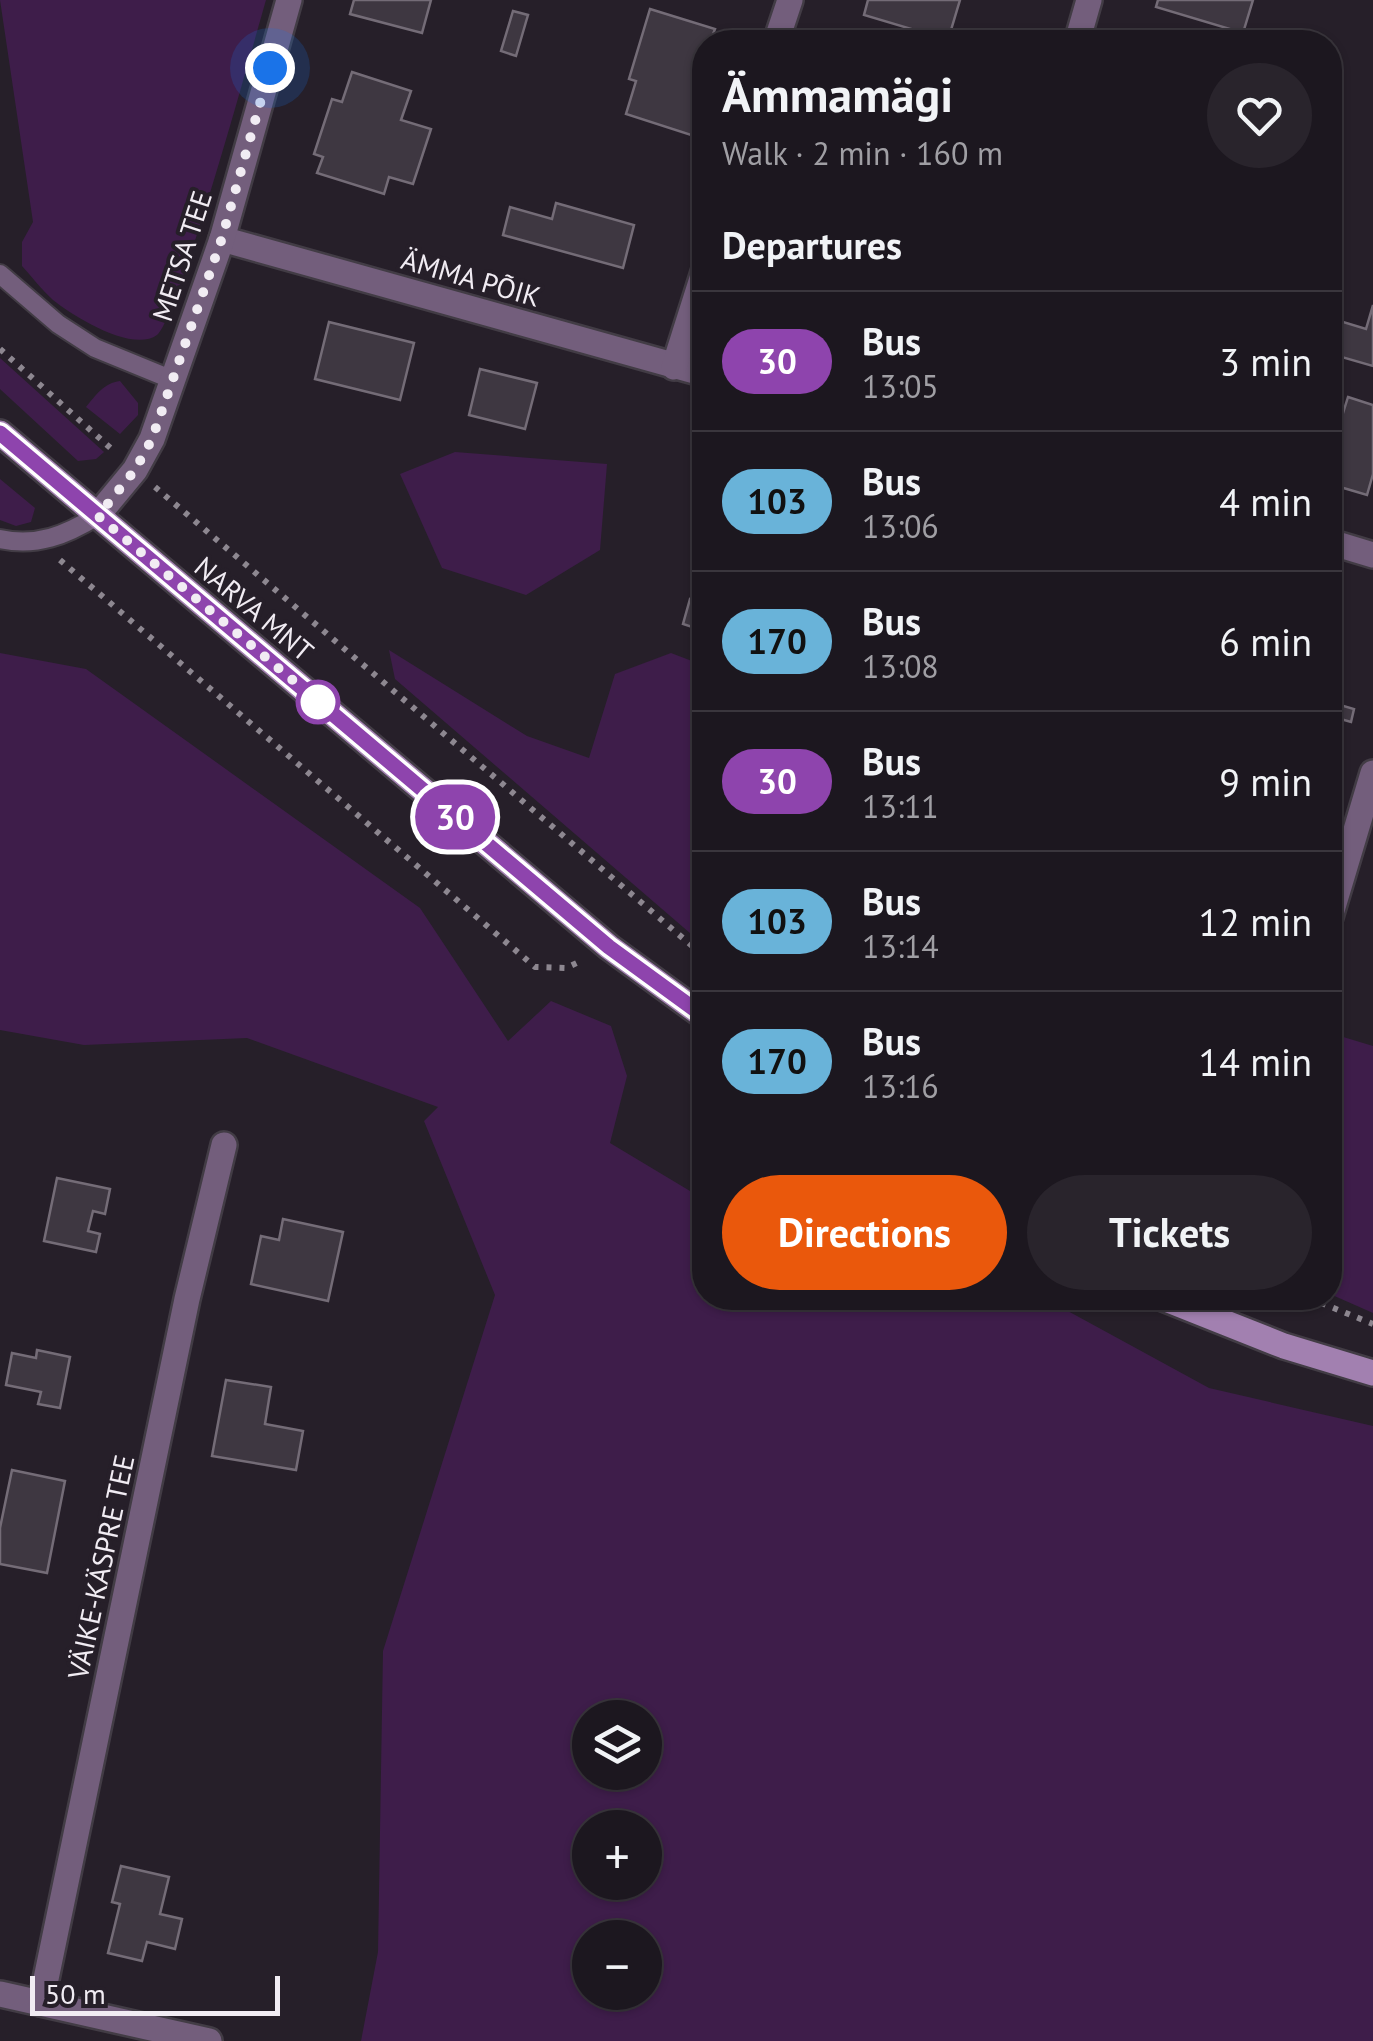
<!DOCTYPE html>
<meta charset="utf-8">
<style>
body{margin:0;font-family:"PT Sans",sans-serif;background:#29242c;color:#f1f3f6;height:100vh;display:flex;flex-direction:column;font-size:38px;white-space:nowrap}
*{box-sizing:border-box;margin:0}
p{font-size:32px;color:#a09fa4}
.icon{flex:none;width:55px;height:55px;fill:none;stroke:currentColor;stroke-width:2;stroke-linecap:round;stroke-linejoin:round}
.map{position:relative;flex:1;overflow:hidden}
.details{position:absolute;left:692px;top:30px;width:650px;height:1280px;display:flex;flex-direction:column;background:#1c171f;border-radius:40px;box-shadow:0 2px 8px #0004,0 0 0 2px #3a363d}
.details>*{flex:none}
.badge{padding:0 20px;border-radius:32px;font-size:35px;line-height:65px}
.tools{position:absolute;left:572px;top:1700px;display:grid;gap:20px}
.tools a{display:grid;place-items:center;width:90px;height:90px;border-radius:50%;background:#1c171f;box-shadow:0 2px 8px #0004,0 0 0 2px #3a363d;font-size:50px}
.scale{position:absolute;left:30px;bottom:25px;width:250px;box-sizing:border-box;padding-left:10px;border:5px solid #f1ecf3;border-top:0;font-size:28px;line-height:35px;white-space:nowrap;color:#f1ecf3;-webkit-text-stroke:8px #261f29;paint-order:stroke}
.you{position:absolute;width:50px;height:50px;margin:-25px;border:8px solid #fff;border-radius:50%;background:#1a73e8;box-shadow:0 0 0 15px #1a73e833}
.map>.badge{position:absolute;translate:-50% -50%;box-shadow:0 0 0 5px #fff}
h2{padding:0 30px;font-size:38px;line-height:90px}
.round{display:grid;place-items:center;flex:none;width:105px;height:105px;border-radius:52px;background:#29242c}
.overview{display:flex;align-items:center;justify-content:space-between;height:170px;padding:0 30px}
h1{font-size:48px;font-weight:600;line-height:75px}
.button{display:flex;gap:20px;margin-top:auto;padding:20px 30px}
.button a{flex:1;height:115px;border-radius:60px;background:#ea580c;color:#fff;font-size:40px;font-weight:600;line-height:115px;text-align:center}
.button a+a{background:#29242c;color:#f1f3f6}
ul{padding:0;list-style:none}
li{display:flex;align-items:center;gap:30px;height:140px;padding:0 30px;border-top:2px solid #3a363d}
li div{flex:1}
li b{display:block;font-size:38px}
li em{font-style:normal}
li .badge{min-width:110px;font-weight:700;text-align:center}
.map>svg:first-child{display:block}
.green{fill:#3e1d4a;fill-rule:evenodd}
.building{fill:#3e3741;stroke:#746c77;stroke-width:2.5}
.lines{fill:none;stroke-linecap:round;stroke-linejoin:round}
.lane-casing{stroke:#423c45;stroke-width:22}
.street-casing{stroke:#423c45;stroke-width:30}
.secondary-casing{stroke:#423c45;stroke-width:30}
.path{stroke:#8d8790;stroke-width:6;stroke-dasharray:5 8;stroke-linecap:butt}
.lane{stroke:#735e7c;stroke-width:18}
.street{stroke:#735e7c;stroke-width:25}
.secondary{stroke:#a280b0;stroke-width:25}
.line-casing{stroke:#fff;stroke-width:22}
.line{stroke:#8e44ad;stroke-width:15}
.walk{stroke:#f1ecf3;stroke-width:10;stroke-dasharray:0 18}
.stop-dot{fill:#fff;stroke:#8e44ad;stroke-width:5}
.labels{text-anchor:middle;stroke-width:8;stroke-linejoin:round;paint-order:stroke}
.street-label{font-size:28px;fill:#f1ecf3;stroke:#261f29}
</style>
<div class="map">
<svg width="1373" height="2041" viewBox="0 0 1373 2041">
<rect width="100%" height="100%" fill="#261f29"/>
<g class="green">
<path d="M 0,0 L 266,0 C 253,45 178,319 157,335 C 132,353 73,316 53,300 C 42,290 32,277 22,266 L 22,242 L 33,222 Z"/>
<path d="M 0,358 L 104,452 L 96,459 L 78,461 L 0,389 Z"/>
<path d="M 120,381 L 138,403 L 138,415 L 120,434 L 86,407 C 96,395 104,383 120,381 Z"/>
<path d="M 455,452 L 607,464 L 600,550 L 526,595 L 442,568 L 400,474 Z"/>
<path d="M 0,479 L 35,508 L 31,522 L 16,526 L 0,520 Z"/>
<path d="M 389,650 L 527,736 L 589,758 L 615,674 L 671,653 L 705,666 L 705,946 L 395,679 Z"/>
<path d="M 0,653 L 86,669 L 420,908 L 508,1041 L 551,1001 L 611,1026 L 627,1076 L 610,1143 L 705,1200 L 705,1298 L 1044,1298 L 1209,1388 L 1373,1426 L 1373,2041 L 361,2041 L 378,1952 L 383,1651 L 495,1295 L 424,1121 L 438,1107 L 247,1038 L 84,1045 L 0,1030 ZM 590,1718 L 645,1718 L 645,1772 L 590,1772 ZM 590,1828 L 645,1828 L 645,1882 L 590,1882 ZM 590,1938 L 645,1938 L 645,1992 L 590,1992 Z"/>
<path d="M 1330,1033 L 1373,1046 L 1373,1313 L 1330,1294 Z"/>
</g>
<g class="building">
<path d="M 354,0 L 431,0 L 422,33 L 350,14 Z"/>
<path d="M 868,0 L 960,0 L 948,40 L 864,15 Z"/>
<path d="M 1158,0 L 1253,0 L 1243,33 L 1156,7 Z"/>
<path d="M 650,9 L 715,29 L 710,42 L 705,42 L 705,91 L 691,135 L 626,114 L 636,81 L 629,79 Z"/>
<path d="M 513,11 L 528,15 L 516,56 L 501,51 Z"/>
<path d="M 352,72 L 411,91 L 401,120 L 431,129 L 413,184 L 389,177 L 384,194 L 317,173 L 323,157 L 314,154 L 332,99 L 342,102 Z"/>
<path d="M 556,203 L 634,225 L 623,268 L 503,235 L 510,207 L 552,219 Z"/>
<path d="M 1373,305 L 1373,366 L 1331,354 L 1340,321 L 1366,329 Z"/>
<path d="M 329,322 L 414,343 L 400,400 L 315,379 Z"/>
<path d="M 480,369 L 537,383 L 525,429 L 469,415 Z"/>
<path d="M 1348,397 L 1373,405 L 1373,474 L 1367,495 L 1330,484 L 1333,451 L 1330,450 L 1330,426 L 1335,410 L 1343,413 Z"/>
<path d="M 690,599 L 705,603 L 698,629 L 683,624 Z"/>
<path d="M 1330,702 L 1354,709 L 1351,722 L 1330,716 Z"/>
<path d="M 57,1178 L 110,1189 L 105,1214 L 93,1211 L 88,1231 L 100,1234 L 96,1252 L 44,1241 Z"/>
<path d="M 283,1219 L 343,1232 L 328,1301 L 251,1284 L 261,1236 L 279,1240 Z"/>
<path d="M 37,1350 L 70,1357 L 60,1408 L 38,1404 L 41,1392 L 6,1385 L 12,1353 L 36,1358 Z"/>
<path d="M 226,1380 L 271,1387 L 265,1424 L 303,1431 L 296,1470 L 212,1456 Z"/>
<path d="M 12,1470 L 65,1481 L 47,1573 L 0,1564 L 0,1528 Z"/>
<path d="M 121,1866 L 169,1877 L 160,1914 L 182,1919 L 175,1949 L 147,1942 L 142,1961 L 108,1953 L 120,1904 L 112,1902 Z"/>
</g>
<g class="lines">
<defs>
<g id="lane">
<path d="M 0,274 L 58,324 L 95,348 L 173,380"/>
<path d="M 0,539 C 37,547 66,535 97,516"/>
</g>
<g id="street">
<path d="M 776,42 L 790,0"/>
<path d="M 1077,42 L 1089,0"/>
<path d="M 222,239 L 705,374"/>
<path d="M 674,367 L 705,269"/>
<path d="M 97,516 L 135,470 L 152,439 L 222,239 L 289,0"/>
<path d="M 1330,542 L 1373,555"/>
<path d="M 1330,917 L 1373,773"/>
<path d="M 0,1994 L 209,2041"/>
<path d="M 41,2003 L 187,1299 L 224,1145"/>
</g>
<g id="secondary">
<path d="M 0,433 L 609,947 L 705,1017"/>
<path d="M 1163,1298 L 1284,1346 L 1373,1373"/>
</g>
</defs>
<use href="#lane" class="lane-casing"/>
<use href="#street" class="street-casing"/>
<use href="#secondary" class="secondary-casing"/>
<g class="path">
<path d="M 0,349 L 115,452"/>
<path d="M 155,487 L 705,957"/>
<path d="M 60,560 L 535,967 L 566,968 L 581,961"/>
<path d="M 1309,1298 L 1373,1324"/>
</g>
<use href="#lane" class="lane"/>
<use href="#street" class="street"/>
<use href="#secondary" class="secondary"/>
</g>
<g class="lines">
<defs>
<path id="line" d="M 0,433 L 609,947 L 705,1017"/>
</defs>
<use href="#line" class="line-casing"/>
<use href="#line" class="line"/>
<path class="walk" d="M 270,68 L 222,238 L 152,439 L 135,470 L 98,516 L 321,704 L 318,702"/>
</g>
<circle class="stop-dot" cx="318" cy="702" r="20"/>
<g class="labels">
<g class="street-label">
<text transform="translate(182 256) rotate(-72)" y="10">METSA TEE</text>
<text transform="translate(471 278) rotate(16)" y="10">ÄMMA PÕIK</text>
<text transform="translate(254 609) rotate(40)" y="10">NARVA MNT</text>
<text transform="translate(101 1567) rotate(-78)" y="10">VÄIKE-KÄSPRE TEE</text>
</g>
</g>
</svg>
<div class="tools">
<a><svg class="icon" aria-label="layers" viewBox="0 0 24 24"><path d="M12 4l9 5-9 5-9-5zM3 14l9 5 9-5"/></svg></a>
<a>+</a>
<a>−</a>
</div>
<div class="scale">50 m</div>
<div class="you" style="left:270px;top:68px"></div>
<b class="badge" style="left:455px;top:817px;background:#8e44ad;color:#fff">30</b>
<section class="details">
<div class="overview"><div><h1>Ämmamägi</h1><p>Walk · 2 min · 160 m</p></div><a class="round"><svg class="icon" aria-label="heart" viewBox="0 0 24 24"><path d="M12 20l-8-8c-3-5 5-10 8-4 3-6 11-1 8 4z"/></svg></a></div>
<h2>Departures</h2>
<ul>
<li><span class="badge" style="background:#8e44ad;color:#fff">30</span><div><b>Bus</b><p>13:05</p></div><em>3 min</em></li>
<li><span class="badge" style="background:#69b3d9;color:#111">103</span><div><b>Bus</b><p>13:06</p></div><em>4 min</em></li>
<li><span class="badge" style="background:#69b3d9;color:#111">170</span><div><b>Bus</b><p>13:08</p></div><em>6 min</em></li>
<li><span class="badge" style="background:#8e44ad;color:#fff">30</span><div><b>Bus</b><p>13:11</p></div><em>9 min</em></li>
<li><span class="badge" style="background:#69b3d9;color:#111">103</span><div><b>Bus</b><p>13:14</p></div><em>12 min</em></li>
<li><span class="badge" style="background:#69b3d9;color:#111">170</span><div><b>Bus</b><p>13:16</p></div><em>14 min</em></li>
</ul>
<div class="button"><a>Directions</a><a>Tickets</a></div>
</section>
</div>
